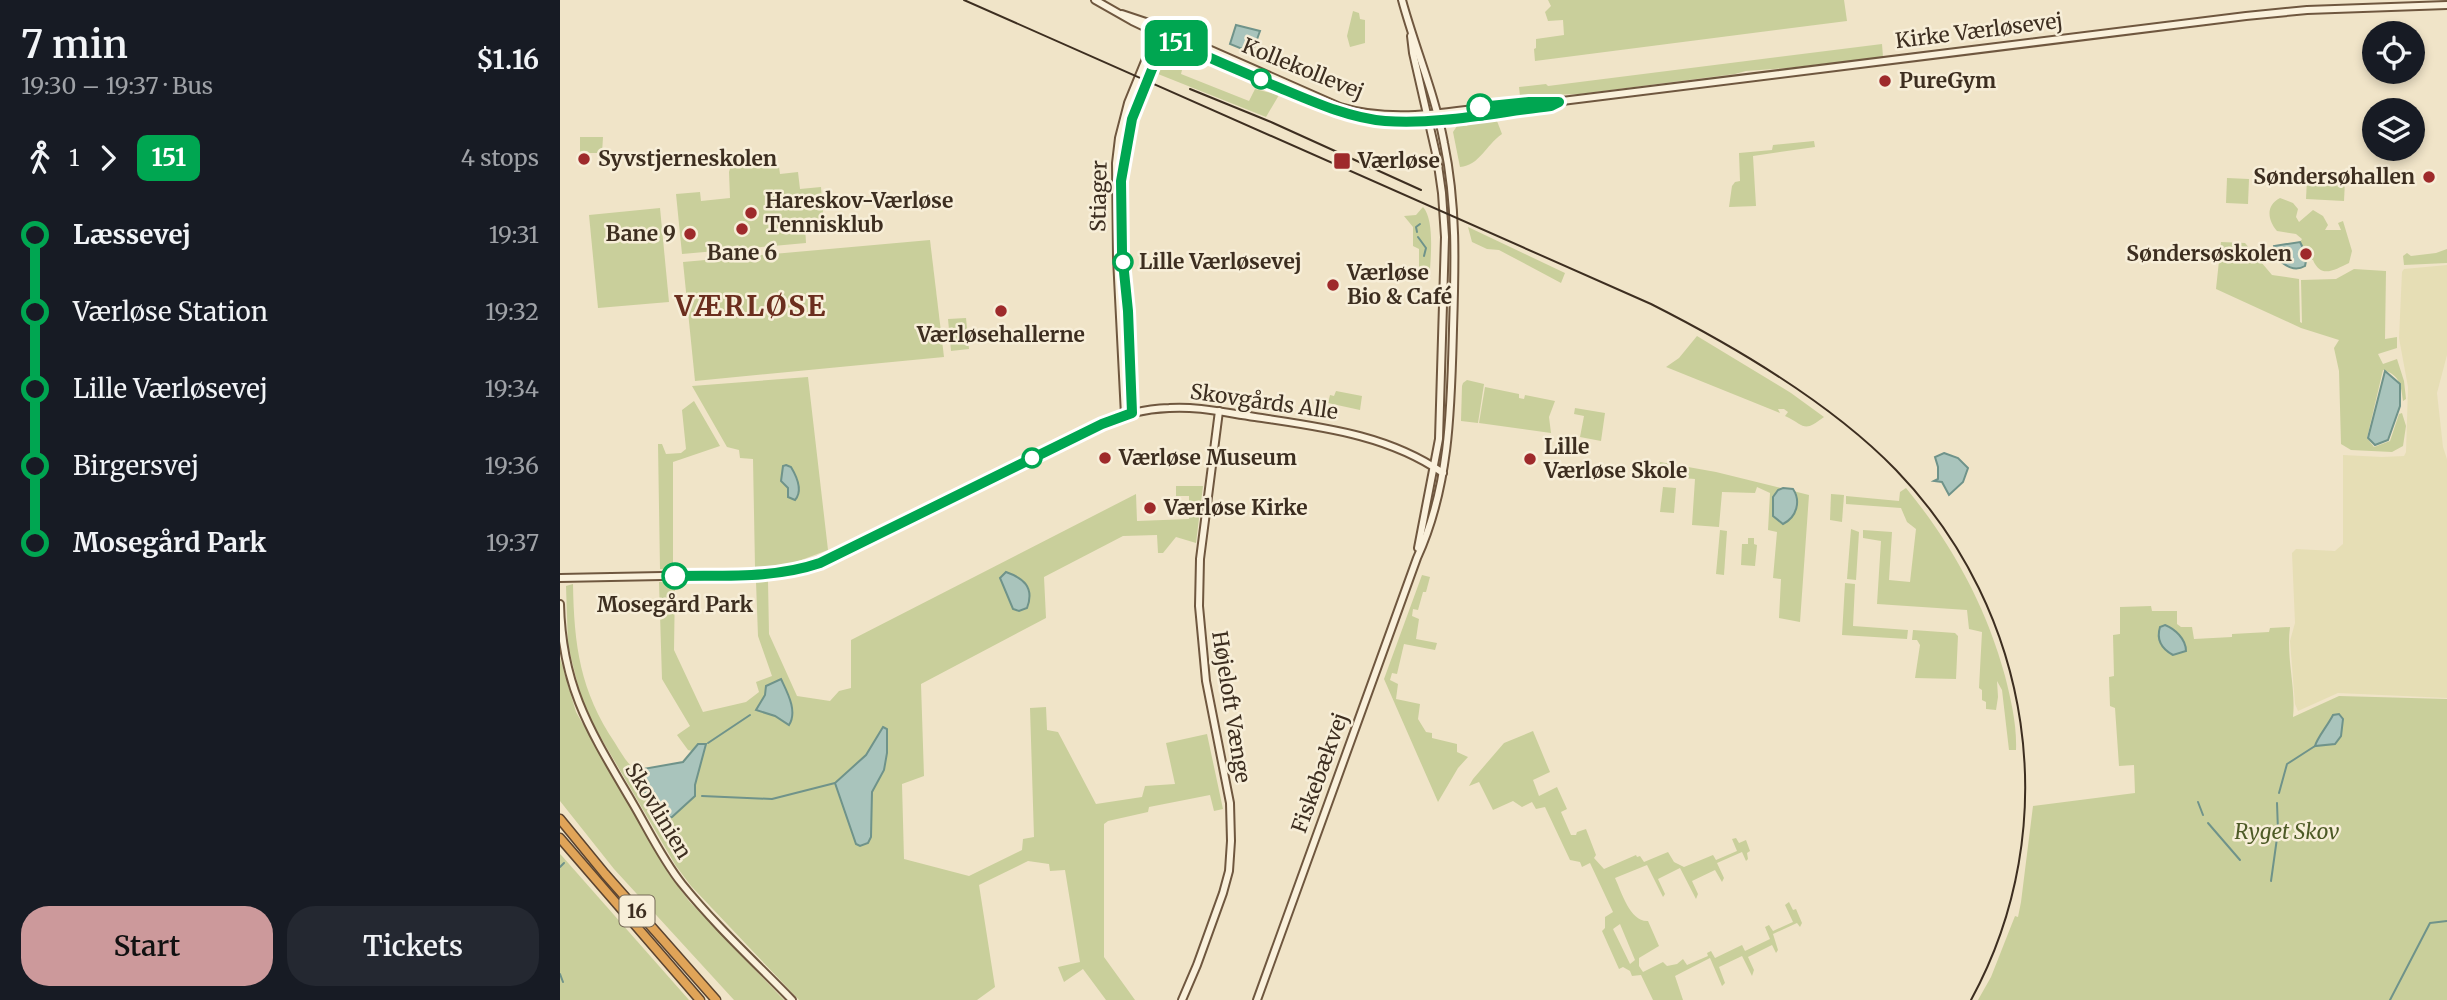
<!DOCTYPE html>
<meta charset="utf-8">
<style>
body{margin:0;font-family:Merriweather,serif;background:#242831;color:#f1f3f6;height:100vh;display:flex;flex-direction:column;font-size:26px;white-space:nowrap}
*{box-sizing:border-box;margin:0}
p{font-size:23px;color:#9ea1a6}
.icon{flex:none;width:38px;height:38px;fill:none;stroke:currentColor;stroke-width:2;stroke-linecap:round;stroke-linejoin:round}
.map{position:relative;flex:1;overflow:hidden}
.sheet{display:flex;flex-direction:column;background:#171b24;width:560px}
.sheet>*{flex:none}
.badge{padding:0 14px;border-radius:10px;font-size:24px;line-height:46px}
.buttons{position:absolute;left:1802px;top:21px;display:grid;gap:14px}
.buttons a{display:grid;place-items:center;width:63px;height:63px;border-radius:50%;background:#171b24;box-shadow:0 4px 10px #0003;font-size:35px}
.map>.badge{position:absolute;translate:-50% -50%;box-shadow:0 0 0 4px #fff}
.legs{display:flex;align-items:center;gap:10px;height:77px;padding:0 21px;font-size:23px}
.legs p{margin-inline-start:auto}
.overview{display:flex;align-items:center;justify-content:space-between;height:119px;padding:0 21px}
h1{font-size:38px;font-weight:600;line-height:52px}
.action{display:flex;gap:14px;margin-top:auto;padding:14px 21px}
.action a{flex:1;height:80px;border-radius:28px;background:#cc999b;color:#111;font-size:28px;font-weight:600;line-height:80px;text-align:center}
.action a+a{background:#242831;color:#f1f3f6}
ul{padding:0 21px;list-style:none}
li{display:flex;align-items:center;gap:24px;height:77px;font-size:26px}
li i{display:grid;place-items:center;width:10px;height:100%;margin:0 9px;background:currentColor}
li i::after{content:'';width:18px;height:18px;margin:-9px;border:5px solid;border-radius:50%;background:#171b24}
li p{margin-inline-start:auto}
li:first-child i{background:linear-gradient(#0000 50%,currentColor 0)}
li:last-child i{background:linear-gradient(currentColor 50%,#0000 0)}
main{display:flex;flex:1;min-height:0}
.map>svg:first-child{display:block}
.farmland{fill:#e6deb5}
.green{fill:#c9cf9b;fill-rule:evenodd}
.water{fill:#a9c4bc;stroke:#6f938a;stroke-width:2}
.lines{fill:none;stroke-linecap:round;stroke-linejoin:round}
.stream{stroke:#6f938a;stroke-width:2}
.secondary-casing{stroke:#6f573f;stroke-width:10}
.highway-casing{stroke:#5b4430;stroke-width:11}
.secondary{stroke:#faf1dc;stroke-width:6}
.highway{stroke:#e0a458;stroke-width:8}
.tram{stroke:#3d2e20;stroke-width:2}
.line-1-casing{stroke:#fff;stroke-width:16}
.line-1{stroke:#00a651;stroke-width:10}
.stop-1-dot{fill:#fff;stroke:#00a651;stroke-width:3.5}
.poi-dot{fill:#9e2a2b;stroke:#f7eed8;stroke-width:2.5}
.labels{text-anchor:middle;stroke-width:5;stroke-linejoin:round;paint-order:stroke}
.shield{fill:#f7eed8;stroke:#756857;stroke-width:2}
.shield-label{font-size:19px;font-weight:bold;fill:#3d2e20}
.street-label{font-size:21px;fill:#3d2e20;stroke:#f7eed8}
.poi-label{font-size:21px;font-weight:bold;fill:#3d2e20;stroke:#f7eed8;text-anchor:start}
.stop-label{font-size:21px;font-weight:bold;fill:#3d2e20;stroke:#f7eed8;text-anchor:start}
.park-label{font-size:21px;font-style:italic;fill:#4d5a26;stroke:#f7eed8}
.district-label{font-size:28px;font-weight:bold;letter-spacing:2px;fill:#6b2e1e;stroke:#f7eed8}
</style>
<main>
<section class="sheet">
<div class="overview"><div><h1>7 min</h1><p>19:30 – 19:37 · Bus</p></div><b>$1.16</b></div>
<div class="legs"><svg class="icon" aria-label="walk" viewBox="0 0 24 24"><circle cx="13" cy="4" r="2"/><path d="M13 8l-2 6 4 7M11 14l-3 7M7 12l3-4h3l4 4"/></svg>1<svg class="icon" aria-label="forward" viewBox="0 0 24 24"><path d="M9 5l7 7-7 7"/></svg><b class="badge" style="background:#00a651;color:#fff">151</b><p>4 stops</p></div>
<ul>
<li><i style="color:#00a651"></i><b>Læssevej</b><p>19:31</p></li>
<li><i style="color:#00a651"></i><span>Værløse Station</span><p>19:32</p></li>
<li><i style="color:#00a651"></i><span>Lille Værløsevej</span><p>19:34</p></li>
<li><i style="color:#00a651"></i><span>Birgersvej</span><p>19:36</p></li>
<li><i style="color:#00a651"></i><b>Mosegård Park</b><p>19:37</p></li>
</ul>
<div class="action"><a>Start</a><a>Tickets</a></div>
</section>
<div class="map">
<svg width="1887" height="1000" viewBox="0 0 1887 1000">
<rect width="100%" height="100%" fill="#f0e4c8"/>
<path class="farmland" d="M 1887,265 L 1887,355 L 1877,393 L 1883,447 L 1887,459 L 1887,698 L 1778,693 L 1738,711 L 1735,704 L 1730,641 L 1735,623 L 1732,553 L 1736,549 L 1775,551 L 1783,544 L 1783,455 L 1822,457 L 1844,456 L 1846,452 L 1848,387 L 1839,338 L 1842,272 L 1844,269 Z"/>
<g class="green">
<path d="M 988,0 L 1284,0 L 1287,21 L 975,61 L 974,49 L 976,48 L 976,39 L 1004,35 L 1003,20 L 988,21 L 985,12 L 991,6 Z"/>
<path d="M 793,11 L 799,13 L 800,19 L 805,20 L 805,43 L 790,47 L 787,36 Z"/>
<path d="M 1322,44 L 1323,57 L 1227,68 L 1186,71 L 1175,74 L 1020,94 L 960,96 L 959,87 L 986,84 L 988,86 Z"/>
<path d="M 602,63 L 622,70 L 621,74 L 689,101 L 695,89 L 719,95 L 706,117 L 598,74 Z"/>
<path d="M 937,121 L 942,134 C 925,146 920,165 900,167 L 893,132 L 897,126 L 907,126 L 908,124 Z"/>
<path d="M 20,137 L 43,137 L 42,153 L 20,153 Z"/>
<path d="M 1254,141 L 1255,147 L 1193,156 L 1196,206 L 1169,207 L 1172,186 L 1175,182 L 1180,181 L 1179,153 L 1212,150 L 1213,145 Z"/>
<path d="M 173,158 L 219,167 L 220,174 L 238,172 L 240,189 L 261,187 L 264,225 L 245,226 L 246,243 L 122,254 L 116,194 L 140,192 L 141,201 L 170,198 L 169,172 Z"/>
<path d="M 1667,178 L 1689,179 L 1688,204 L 1666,203 Z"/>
<path d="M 1747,179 L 1785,181 L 1784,201 L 1746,199 Z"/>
<path d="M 1720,198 L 1733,203 L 1738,209 L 1736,217 L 1739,222 L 1753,210 L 1763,216 L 1768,225 L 1765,230 L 1781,230 L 1778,223 L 1783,221 L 1792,251 L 1789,263 C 1774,270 1761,279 1753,260 L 1746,259 L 1740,242 L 1742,239 L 1736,234 L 1717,231 C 1708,220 1705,206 1720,198 Z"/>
<path d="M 863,207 C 874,219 871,253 870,270 L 859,272 L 859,249 L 853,246 L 853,227 L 844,216 L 856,215 Z"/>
<path d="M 100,208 L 109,302 L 38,308 L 29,215 Z"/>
<path d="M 908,227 L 1005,273 L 1001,283 L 939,250 L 927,249 L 912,242 Z"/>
<path d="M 370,240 L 384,357 L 135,381 L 123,262 Z"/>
<path d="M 1661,242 L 1685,243 L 1712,275 L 1739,279 L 1740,322 L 1742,323 L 1741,280 L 1776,279 L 1794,269 L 1826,271 L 1825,339 L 1837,337 L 1837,348 L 1818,354 L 1823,364 L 1837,359 L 1844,381 L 1846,399 L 1843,401 C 1841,385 1840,375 1823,370 L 1807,438 L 1814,447 L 1830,441 L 1839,414 L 1842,413 L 1846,426 L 1843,446 L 1832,452 L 1791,450 L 1781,444 L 1779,371 L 1774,348 L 1779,340 L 1741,328 L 1656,289 Z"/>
<path d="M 1887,249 L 1887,263 L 1844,265 L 1843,256 L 1847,253 L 1851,256 L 1876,253 Z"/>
<path d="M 406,318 L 409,349 L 391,351 L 388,319 Z"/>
<path d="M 1137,336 L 1231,393 L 1264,417 C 1243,433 1246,426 1225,416 L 1228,412 L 1224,409 L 1218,409 L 1220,413 L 1106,367 L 1119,358 Z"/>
<path d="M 248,377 L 268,550 L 228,565 L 195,567 L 193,459 L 180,458 L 179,450 L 167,447 L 132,386 Z"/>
<path d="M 907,380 L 924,384 L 918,423 L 901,421 L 902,386 L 903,383 Z"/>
<path d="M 925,387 L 959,394 L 959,398 L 964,399 L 965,395 L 995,401 L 989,417 L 991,433 L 919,423 Z"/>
<path d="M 776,391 L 802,396 L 800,410 L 768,403 L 770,395 L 774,396 Z"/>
<path d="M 134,401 L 160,446 L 113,462 L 113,569 L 100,569 L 98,444 L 102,444 L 106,454 L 121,453 L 126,449 L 122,410 Z"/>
<path d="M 1015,408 L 1045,413 L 1041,441 L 1020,437 L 1024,416 L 1014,414 Z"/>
<path d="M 1100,462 L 1156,472 L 1249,495 L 1240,622 L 1219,618 L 1221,579 L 1213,578 L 1217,532 L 1208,530 L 1210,493 L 1197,487 L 1195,493 L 1162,492 L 1159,527 L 1132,525 L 1135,479 L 1098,476 Z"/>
<path d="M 616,486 L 643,486 L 636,543 L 616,537 L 603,553 L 598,553 L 597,535 L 563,536 L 484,577 L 486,618 L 361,684 L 364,776 L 342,784 L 344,859 L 409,876 L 462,850 L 463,839 L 474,837 L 470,708 L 486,707 L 487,730 L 498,732 L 536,804 L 582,797 L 585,786 L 615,784 L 606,743 L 647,734 L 663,809 L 654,811 L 650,795 L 589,807 L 588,812 L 548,821 L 544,824 L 544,957 L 575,1000 L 546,1000 L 523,969 L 504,982 L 498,967 L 520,962 L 505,870 L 490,871 L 489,864 L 468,861 L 419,885 L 435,987 L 417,1000 L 239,1000 L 131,886 L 116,866 L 34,726 L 20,694 L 8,645 L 6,586 L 13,584 C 14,645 20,691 55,743 C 63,756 69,767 82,775 L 83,791 L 105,817 L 111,817 L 135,796 L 135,785 L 145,744 L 138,744 L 132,751 L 128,750 L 117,735 L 130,726 L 102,679 L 99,582 L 115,582 L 114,650 L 143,712 L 186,702 L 199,692 L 196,682 L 212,676 L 198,636 L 196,582 L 208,581 L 209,634 L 237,696 L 270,701 L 279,691 L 291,688 L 291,640 L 576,494 L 577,521 L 629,519 L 629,496 L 616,496 Z"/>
<path d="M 1103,487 L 1116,488 L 1114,513 L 1100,512 Z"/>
<path d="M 1346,488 C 1392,544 1426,606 1445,676 C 1451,700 1457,725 1456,750 L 1449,750 L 1442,690 L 1437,681 L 1438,697 L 1436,710 L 1426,709 L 1426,702 L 1422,700 L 1422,690 L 1419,688 L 1422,632 L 1409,629 L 1407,610 L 1317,604 L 1321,541 L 1303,538 L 1303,530 L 1332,532 L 1329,580 L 1350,582 L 1356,529 L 1347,522 L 1341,508 L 1286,504 L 1286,496 L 1339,501 L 1340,492 Z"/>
<path d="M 1271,494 L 1284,495 L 1282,522 L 1270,520 Z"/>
<path d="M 1291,529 L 1299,532 L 1296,580 L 1287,579 Z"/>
<path d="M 1160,530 L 1167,531 L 1164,575 L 1156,574 Z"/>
<path d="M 1188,538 L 1194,538 L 1194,544 L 1197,545 L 1195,566 L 1181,565 L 1182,544 L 1188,544 Z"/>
<path d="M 862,575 L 870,577 L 866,592 L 863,592 L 858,610 L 853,609 L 852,616 L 859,619 L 856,639 L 877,643 L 875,650 L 844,644 L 837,674 L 832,673 L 830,680 L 838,684 L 836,699 L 860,704 L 858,719 L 866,732 L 872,733 L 872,738 L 897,744 L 897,752 L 908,757 L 898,768 L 878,802 L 824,679 Z"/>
<path d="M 1285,583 L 1295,584 L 1293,626 L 1348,630 L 1347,639 L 1282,635 Z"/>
<path d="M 1591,606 L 1592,611 L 1617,611 L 1617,624 L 1621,627 L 1632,627 L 1634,639 L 1672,637 L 1672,634 L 1709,632 L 1710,628 L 1730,627 C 1726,658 1736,688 1733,717 L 1779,696 L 1887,699 L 1887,1000 L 1418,1000 L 1431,977 L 1455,916 L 1458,917 L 1461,902 L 1473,806 L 1575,793 L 1574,765 L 1559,766 L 1555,708 L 1550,706 L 1549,677 L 1554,676 L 1553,635 L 1560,634 L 1560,607 ZM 1783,719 L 1781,736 L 1775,744 L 1757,739 Z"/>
<path d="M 1353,630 L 1395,633 L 1398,636 L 1396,679 L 1355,678 L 1360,645 L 1357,640 L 1352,640 Z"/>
<path d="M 0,658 L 16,712 L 108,873 L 129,901 L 224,1000 L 174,1000 L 54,869 L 0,801 Z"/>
<path d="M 973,731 L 990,772 L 973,780 L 979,796 L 997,787 L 1007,809 L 1001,812 L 1011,835 L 1016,835 L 1017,832 L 1026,829 L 1036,855 L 1034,858 L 1044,869 L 1076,855 L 1077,857 L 1080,856 L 1084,862 L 1108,852 L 1114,862 L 1124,867 L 1153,855 L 1156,860 L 1177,851 L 1172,839 L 1176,838 L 1179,843 L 1186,840 L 1190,851 L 1187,853 L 1188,859 L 1186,861 L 1182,852 L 1157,863 L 1164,878 L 1162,882 L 1155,870 L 1132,881 L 1138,894 L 1136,899 L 1120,868 L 1098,879 L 1105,894 L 1103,897 L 1087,865 L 1055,878 C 1062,893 1070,922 1088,921 L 1099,946 L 1079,958 L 1079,966 L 1083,972 L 1103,962 L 1107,966 L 1117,964 L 1123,959 L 1127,965 L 1148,956 L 1147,953 L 1151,951 L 1155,958 L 1182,945 L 1185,951 L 1210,939 L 1205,927 L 1209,925 L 1213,931 L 1233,922 L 1225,905 L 1229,902 L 1233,910 L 1236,909 L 1242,923 L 1240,927 L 1237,923 L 1213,934 L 1218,950 L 1216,953 L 1212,945 L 1188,957 L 1194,970 L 1192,976 L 1182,956 L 1159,967 L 1165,983 L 1162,986 L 1150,958 L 1115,976 L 1123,1000 L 1093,1000 L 1081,975 L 1072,976 L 1070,971 L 1063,967 L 1059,969 L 1042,931 L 1045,928 L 1045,917 L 1053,912 L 1030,863 L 1022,867 L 1020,862 L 1010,860 L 985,807 L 976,809 L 972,802 L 962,807 L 953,801 L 933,810 L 919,782 L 909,786 L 913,779 L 944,743 ZM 1060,924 L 1075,960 L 1070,964 L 1053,929 Z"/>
<path d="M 0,854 L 2,856 L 129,1000 L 0,1000 Z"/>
</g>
<g class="water">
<path d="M 676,25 L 700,31 L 692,53 L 670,44 Z"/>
<path d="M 1740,242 L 1747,256 L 1745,266 C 1733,273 1724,264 1715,257 L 1714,246 Z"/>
<path d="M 1825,371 L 1840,384 L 1840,406 L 1828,440 L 1815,445 L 1808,438 Z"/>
<path d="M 1384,453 L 1398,458 L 1408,468 L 1403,482 L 1389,495 L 1382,482 L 1374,481 L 1378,479 L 1378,467 L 1375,457 Z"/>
<path d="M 226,465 L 231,467 C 237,477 243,491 235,500 L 228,497 L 228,488 L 221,481 L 223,466 Z"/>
<path d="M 1223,488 L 1233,489 C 1241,501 1237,517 1223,524 L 1213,516 L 1213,497 L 1218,490 Z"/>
<path d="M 446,572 C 463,578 475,587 467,608 L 459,611 L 453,609 L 440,578 Z"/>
<path d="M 1605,625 C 1615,629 1626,639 1626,651 L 1613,655 C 1602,649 1596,640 1600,627 Z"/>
<path d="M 221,679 C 227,692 238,711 229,725 L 215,716 L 196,710 L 205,695 L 206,686 Z"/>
<path d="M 1779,714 L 1783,719 L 1781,736 L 1775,744 L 1755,746 C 1757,738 1768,725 1773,715 Z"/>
<path d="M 323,727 L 327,729 L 327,753 L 324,770 L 312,792 L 311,837 L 308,843 L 300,846 L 296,844 L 275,783 L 306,755 Z"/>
<path d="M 138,744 L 146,744 L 135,785 L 135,796 L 112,817 L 105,818 L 83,790 L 83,769 L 123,762 Z"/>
</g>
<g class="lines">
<g class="stream">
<path d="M 857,232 L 856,227 L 860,224"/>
<path d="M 858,237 L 866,248 L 864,256"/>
<path d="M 148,743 L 190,715"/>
<path d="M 1719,793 L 1727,764 L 1755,746"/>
<path d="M 142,796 L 212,799 L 275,783"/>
<path d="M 1638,802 L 1643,815"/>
<path d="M 1648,823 L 1680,860"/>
<path d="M 0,867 L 4,863"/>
<path d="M 1711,881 L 1718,831 L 1717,803"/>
<path d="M 0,974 L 3,982"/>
<path d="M 1830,1000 L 1870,923 L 1887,921"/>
</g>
<defs>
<g id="secondary">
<path d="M 535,0 L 572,21 L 656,61 L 763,104"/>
<path d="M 562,14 L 592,24 L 780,107 C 852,129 928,100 1002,101 L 1686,16 L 1747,10 L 1887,5"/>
<path d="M 851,36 L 853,53 L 877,158 L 882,193 L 885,237 L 879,439 L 858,548"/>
<path d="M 797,115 C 845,127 895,118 944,112 C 960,110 982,111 997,102"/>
<path d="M 572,413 L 568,323 L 562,252 L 561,181 L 572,119 L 606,34"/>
<path d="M 565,415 L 557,258 L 556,163 L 559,138 L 568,103 L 597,32"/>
<path d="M 0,578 L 208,574 L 249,567 L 289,550 L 542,424 C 563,414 585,409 609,408 C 638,406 666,413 695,417 C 760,427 827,434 883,473"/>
<path d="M 0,604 C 2,688 31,732 72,802 C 88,829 102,859 122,884 C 155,925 195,962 232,1000"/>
<path d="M 622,1000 L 637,965 L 663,893 L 669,871 L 671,841 L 670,803 L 646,681 L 639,606 L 640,559 L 659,411"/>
<path d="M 697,1000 L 857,558 C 890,486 891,407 893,329 C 895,266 897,205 884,143 C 875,94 855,48 842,0"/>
</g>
<g id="highway">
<path d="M 0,819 L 45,874 L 156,1000"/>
<path d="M 0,838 L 140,1000"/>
</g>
</defs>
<use href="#secondary" class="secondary-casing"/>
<use href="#highway" class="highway-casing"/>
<use href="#secondary" class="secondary"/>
<use href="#highway" class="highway"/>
<g class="tram">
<path d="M 404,0 L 1091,304 C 1176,347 1270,402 1336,470 C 1473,612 1506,826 1411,1000"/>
<path d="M 630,89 L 711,122 L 861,190"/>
</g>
</g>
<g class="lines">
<defs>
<path id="line-1" d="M 115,576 C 164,575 213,579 260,563 L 542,424 L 572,413 L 568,311 L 562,252 L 561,181 L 572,119 L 605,37 C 639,54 674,68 708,83 C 745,98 786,118 825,121 C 880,125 937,112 991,106 L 999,102 L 969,102 L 920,107"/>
</defs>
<use href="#line-1" class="line-1-casing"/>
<use href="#line-1" class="line-1"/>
</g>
<g class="stop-1-dot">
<circle cx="701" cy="79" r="9"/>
<circle cx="920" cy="107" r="12"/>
<circle cx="563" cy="262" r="9"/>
<circle cx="472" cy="458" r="9"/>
<circle cx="115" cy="576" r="12"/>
</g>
<g class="poi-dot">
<circle cx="1325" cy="81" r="7"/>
<circle cx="24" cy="159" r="7"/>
<rect x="773" y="152" width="18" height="18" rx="3.5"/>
<circle cx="1869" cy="177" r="7"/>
<circle cx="191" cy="213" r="7"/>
<circle cx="182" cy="229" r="7"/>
<circle cx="130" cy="234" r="7"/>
<circle cx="1746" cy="254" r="7"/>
<circle cx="773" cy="285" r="7"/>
<circle cx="441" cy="311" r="7"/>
<circle cx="545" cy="458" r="7"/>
<circle cx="970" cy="459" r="7"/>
<circle cx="590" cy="508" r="7"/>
</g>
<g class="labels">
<rect class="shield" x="59.5" y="895.5" width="35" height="31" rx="5"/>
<g class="shield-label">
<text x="77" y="918">16</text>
</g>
<g class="street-label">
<text transform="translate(1419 31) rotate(-7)" y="7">Kirke Værløsevej</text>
<text transform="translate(743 69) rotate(22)" y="7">Kollekollevej</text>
<text transform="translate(539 196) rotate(-89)" y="7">Stiager</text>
<text transform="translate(704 402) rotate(8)" y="7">Skovgårds Alle</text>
<text transform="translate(671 707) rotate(81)" y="7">Højeloft Vænge</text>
<text transform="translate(760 773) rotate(-70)" y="7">Fiskebækvej</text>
<text transform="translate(98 811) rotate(59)" y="7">Skovlinien</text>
</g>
<g class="poi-label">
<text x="1339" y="88">PureGym</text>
<text x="38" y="166">Syvstjerneskolen</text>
<text x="798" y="168">Værløse</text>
<text x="1855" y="184" text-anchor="end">Søndersøhallen</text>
<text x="205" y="208">Hareskov-Værløse<tspan x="205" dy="24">Tennisklub</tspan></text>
<text x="116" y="241" text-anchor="end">Bane 9</text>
<text x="182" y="260" text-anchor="middle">Bane 6</text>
<text x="1732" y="261" text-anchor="end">Søndersøskolen</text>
<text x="787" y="280">Værløse<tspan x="787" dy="24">Bio &amp; Café</tspan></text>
<text x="441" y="342" text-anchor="middle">Værløsehallerne</text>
<text x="984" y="454">Lille<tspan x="984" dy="24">Værløse Skole</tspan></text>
<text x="559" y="465">Værløse Museum</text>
<text x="604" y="515">Værløse Kirke</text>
</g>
<g class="stop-label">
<text x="579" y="269">Lille Værløsevej</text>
<text x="115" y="612" text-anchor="middle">Mosegård Park</text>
</g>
<g class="park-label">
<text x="1727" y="839">Ryget Skov</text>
</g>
<g class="district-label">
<text x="191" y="316">VÆRLØSE</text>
</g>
</g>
</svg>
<div class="buttons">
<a><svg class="icon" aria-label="locate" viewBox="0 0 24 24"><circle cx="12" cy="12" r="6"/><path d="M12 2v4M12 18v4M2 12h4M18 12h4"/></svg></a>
<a><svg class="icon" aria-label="layers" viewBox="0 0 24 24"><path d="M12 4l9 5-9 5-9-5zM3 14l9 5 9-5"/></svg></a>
</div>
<b class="badge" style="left:616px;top:43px;background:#00a651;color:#fff">151</b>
</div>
</main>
